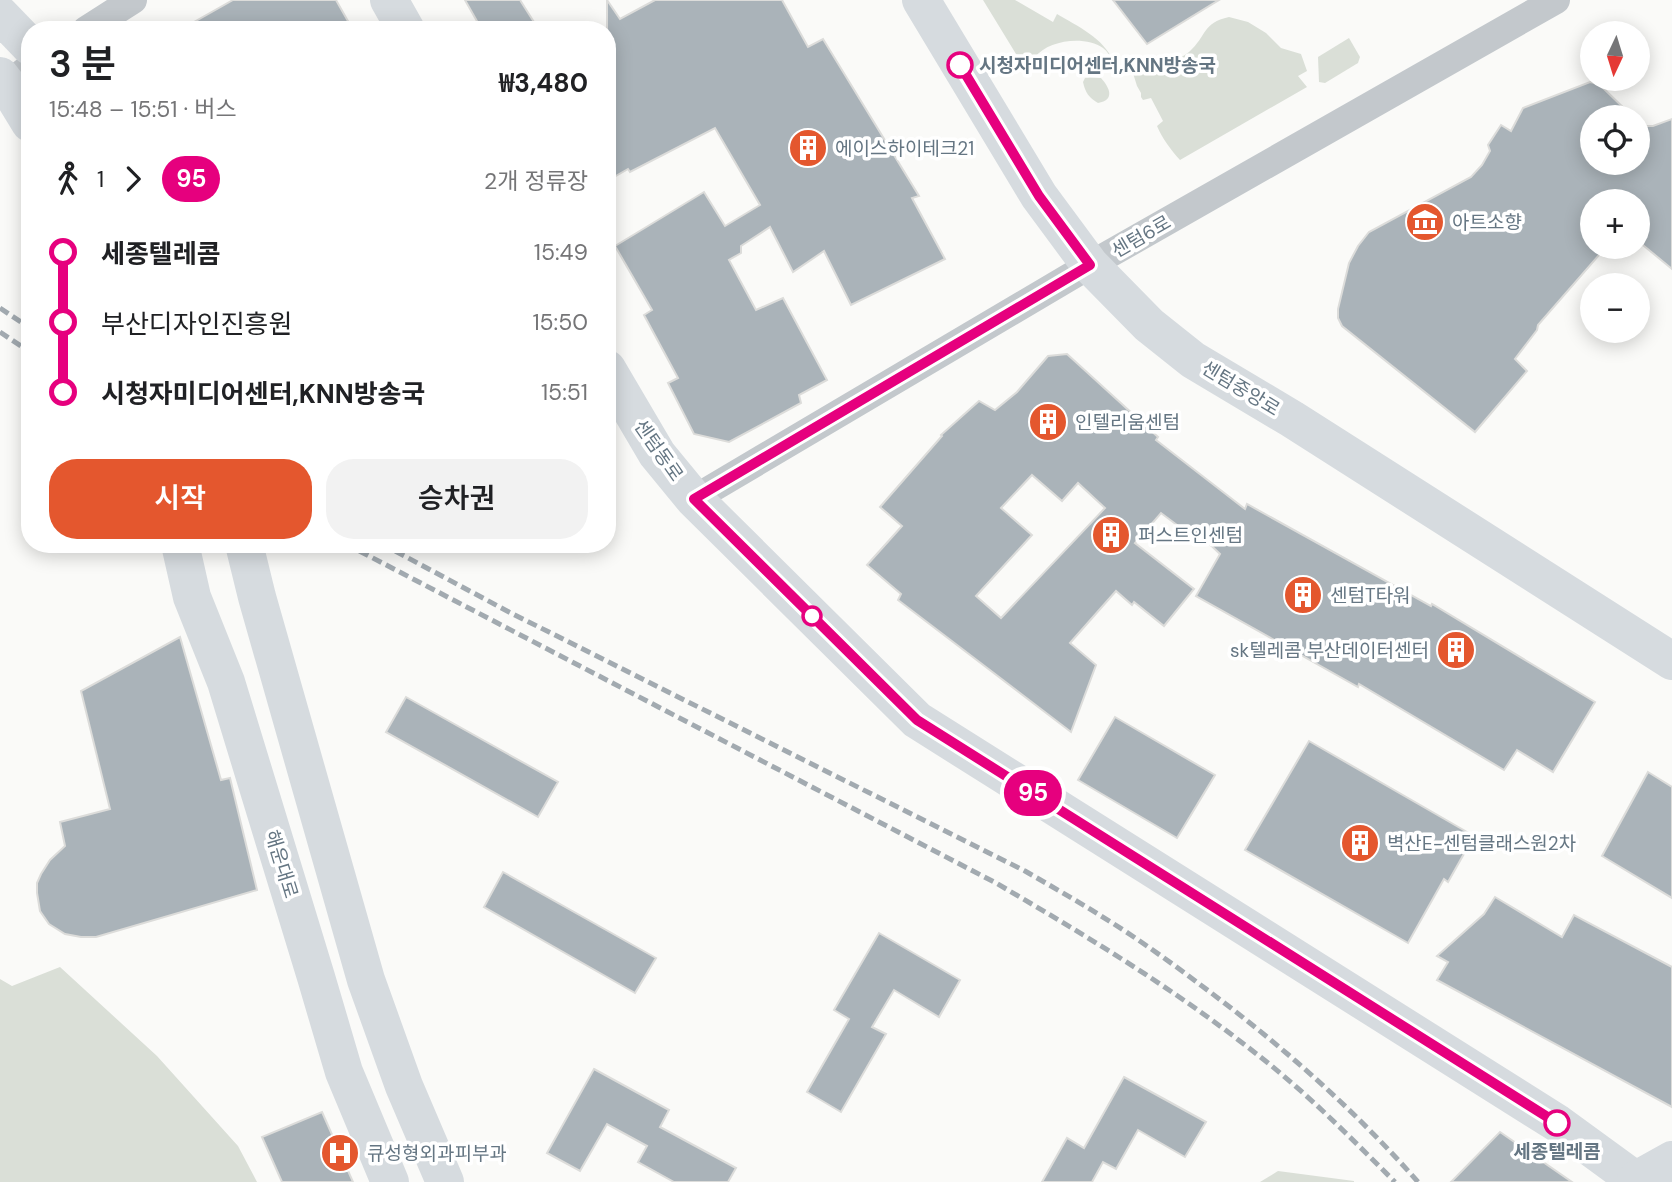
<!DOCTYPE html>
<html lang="ko">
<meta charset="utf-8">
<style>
body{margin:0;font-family:"DM Sans","Noto Sans KR",sans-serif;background:#f2f2f2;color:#202124;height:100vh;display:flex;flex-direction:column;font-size:26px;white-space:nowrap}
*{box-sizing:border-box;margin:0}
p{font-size:23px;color:#757577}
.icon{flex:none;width:38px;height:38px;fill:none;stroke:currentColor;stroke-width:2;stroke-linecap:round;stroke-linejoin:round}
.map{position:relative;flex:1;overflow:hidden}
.sheet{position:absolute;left:21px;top:21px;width:595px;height:532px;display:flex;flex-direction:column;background:#fff;border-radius:28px;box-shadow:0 4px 18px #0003}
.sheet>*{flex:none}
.badge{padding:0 14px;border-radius:23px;font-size:24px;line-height:46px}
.needle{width:46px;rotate:184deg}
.fabs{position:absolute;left:1580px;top:21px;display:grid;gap:14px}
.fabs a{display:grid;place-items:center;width:70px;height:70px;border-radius:50%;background:#fff;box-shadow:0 4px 18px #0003;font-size:35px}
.map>.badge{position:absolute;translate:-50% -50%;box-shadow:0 0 0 4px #fff}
.legs{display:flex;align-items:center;gap:10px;height:77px;padding:0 28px;font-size:23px}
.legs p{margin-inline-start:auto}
.headline{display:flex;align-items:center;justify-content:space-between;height:119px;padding:0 28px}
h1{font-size:38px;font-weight:600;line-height:52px}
.action{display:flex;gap:14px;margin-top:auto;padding:14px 28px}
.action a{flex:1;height:80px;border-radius:28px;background:#e4572e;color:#fff;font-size:28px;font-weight:600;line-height:80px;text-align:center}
.action a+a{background:#f2f2f2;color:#202124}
ul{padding:0 28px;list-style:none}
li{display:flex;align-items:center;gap:24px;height:70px;font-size:26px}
li i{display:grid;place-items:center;width:10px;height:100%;margin:0 9px;background:currentColor}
li i::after{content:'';width:18px;height:18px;margin:-9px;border:5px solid;border-radius:50%;background:#fff}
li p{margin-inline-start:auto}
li:first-child i{background:linear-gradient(#0000 50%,currentColor 0)}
li:last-child i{background:linear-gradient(currentColor 50%,#0000 0)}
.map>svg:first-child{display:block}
.green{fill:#dadfd7}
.building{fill:#aab3b9;stroke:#dcdcda;stroke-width:2;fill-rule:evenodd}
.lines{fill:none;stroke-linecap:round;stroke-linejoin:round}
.street{stroke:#c3c8cc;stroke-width:28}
.secondary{stroke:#d6dbdf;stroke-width:38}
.rail{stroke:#a2aab0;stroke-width:5;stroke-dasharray:10 5;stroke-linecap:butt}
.line-1-casing{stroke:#fff;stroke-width:16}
.line-1{stroke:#e6007e;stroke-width:10}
.stop-1-dot{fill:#fff;stroke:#e6007e;stroke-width:3.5}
.labels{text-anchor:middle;stroke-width:7;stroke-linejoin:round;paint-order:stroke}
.stop-label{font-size:19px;font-weight:bold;fill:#657683;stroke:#fff;text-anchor:start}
.poi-label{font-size:19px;fill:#657683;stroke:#fff;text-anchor:start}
.street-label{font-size:19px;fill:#657683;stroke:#fff}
</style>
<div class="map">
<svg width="1672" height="1182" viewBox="0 0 1672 1182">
<rect width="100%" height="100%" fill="#fafaf8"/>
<g class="green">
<path d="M 983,0 L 1015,0 L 1053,22 L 1057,14 C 1077,26 1104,38 1113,61 C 1110,56 1107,51 1103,48 C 1085,35 1048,40 1035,57 C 1031,61 1029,67 1027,72 Z"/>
<path d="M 1229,17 L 1248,22 L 1266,33 L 1281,48 L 1301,54 L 1307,71 L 1298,76 L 1307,87 L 1180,160 C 1171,150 1162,138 1157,126 L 1163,121 L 1151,98 L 1143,100 L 1141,97 L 1141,93 L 1137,86 L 1132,70 L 1139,72 C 1146,68 1152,68 1160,66 C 1170,64 1181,58 1189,52 C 1207,36 1202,23 1229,17 Z"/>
<path d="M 1349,38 L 1360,57 L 1358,63 L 1325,83 L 1319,82 L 1318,57 Z"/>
<path d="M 1090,77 L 1101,78 C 1110,88 1115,100 1098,103 C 1089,98 1085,92 1083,82 L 1085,78 Z"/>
<path d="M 60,967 L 157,1056 L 238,1146 L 257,1182 L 0,1182 L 0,979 L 12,986 Z"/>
<path d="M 1278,1171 L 1354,1181 L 1354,1182 L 1260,1182 Z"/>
</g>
<g class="building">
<path d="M 233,0 L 336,0 L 353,30 L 180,30 Z"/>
<path d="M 465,0 L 520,0 L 539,30 L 482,30 Z"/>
<path d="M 607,0 L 620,19 L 655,0 L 782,0 L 808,47 L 823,39 L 919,196 L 912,198 L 945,259 L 851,305 L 824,251 L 793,272 L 770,227 L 741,246 L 741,253 L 729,260 L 756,310 L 783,298 L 827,380 L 799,395 L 801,403 L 729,442 L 694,434 L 668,383 L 678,378 L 644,315 L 652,310 L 615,246 L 704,192 L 725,226 L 760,205 L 715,128 L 630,172 L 628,169 L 607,181 Z"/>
<path d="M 1113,0 L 1219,0 L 1147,44 Z"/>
<path d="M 1590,82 L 1599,84 L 1633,117 L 1592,117 L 1592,163 L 1638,163 L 1638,126 L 1653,126 L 1672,119 L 1672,269 L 1638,241 L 1638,201 L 1592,201 L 1592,247 L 1606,247 L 1538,325 L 1537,330 L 1515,359 L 1527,371 L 1475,432 L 1342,326 L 1338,318 L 1338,309 L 1349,263 L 1358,246 L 1369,232 L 1471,177 L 1482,165 L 1490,151 L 1488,145 L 1501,125 L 1511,131 L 1523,108 Z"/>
<path d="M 1067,354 L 1158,437 L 1156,440 L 1245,509 L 1247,504 L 1431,606 L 1432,604 L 1595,702 L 1553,772 L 1517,750 L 1504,770 L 1359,684 L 1358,687 L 1196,596 L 1220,554 L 1198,533 L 1193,537 L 1161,513 L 1135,543 L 1194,589 L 1164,626 L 1134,602 L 1132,605 L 1116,591 L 1070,643 L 1096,665 L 1071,732 L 898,600 L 901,594 L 867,565 L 902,526 L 880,507 L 942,436 L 941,435 L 979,401 L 995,410 L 1017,392 L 1048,356 ZM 1032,475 L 1062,501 L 1078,483 L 1105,508 L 1001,618 L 976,596 L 1032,535 L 1001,508 Z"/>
<path d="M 180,637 L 221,780 L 230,778 L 257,890 L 96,937 L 81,937 L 65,934 L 49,924 L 40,911 L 37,893 L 37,883 L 41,874 L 50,860 L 65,846 L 60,822 L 110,809 L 81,691 Z"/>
<path d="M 406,697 L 558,782 L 538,817 L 386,732 Z"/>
<path d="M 1115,717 L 1215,775 L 1177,838 L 1078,780 Z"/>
<path d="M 1309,741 L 1474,836 L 1448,882 L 1444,879 L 1408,943 L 1245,850 Z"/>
<path d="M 1648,772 L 1672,787 L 1672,898 L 1602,856 Z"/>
<path d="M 503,872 L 656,958 L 635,993 L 484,907 Z"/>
<path d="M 1495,897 L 1562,937 L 1574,915 L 1672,967 L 1672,1107 L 1437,980 L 1448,962 L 1437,956 L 1484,914 Z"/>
<path d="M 879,933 L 960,980 L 939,1017 L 894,990 L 872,1027 L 886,1034 L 841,1112 L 807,1092 L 849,1019 L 834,1010 Z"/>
<path d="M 594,1069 L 669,1110 L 660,1127 L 736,1168 L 728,1182 L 674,1182 L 638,1162 L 647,1146 L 607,1124 L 580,1171 L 547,1153 Z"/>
<path d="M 1124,1077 L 1206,1122 L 1185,1157 L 1138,1130 L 1116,1169 L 1103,1162 L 1092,1182 L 1042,1182 L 1067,1138 L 1084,1148 Z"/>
<path d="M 322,1112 L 353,1182 L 282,1182 L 262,1137 Z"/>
<path d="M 1500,1132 L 1572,1182 L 1451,1182 Z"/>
</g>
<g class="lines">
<g class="street">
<path d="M 86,30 L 133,0"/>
<path d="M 7,85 L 30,67"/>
<path d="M 694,499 L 1090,265 L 1556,0"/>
</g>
<g class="secondary">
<path d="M 389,0 L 406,30"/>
<path d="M 921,0 L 1039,196 L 1090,265 L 1149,325 L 1193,360 L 1292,419 L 1672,661"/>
<path d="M 0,15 L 30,46"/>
<path d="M 0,76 L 7,85 L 30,123"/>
<path d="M 607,369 L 657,454 L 694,499 L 917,720 L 1557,1123 L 1638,1182"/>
<path d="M 180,544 L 192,597 L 226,682 L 316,977 L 344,1072 L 390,1182"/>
<path d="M 244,544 L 257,597 L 366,980 L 404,1086 L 445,1182"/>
<path d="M 1636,1180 L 1672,1160"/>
</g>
<g class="rail">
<path d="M 0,308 L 30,328"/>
<path d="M 0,332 L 30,352"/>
<path d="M 346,544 L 996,883 C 1085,935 1173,988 1254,1052 C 1305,1091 1350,1137 1395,1182"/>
<path d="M 382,544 L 509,612 L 1025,871 C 1049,885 1074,899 1098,914 C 1134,936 1169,961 1202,986 C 1280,1044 1354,1109 1418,1182"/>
</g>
</g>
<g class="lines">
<defs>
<path id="line-1" d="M 960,65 L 1039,196 L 1090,265 L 694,499 L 917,720 L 1557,1123"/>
</defs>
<use href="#line-1" class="line-1-casing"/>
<use href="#line-1" class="line-1"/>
</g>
<defs>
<symbol id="building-disc" viewBox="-11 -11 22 22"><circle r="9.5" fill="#e4572e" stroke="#fff"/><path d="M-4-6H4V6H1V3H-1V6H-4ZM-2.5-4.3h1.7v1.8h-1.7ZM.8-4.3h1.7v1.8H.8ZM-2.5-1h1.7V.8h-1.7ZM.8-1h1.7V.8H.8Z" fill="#fff"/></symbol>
<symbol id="museum-disc" viewBox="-11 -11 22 22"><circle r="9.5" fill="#e4572e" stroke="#fff"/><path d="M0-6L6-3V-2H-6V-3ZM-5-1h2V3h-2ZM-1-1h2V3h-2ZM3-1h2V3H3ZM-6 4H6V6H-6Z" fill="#fff"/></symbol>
<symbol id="hospital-disc" viewBox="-11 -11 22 22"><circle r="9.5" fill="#e4572e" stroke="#fff"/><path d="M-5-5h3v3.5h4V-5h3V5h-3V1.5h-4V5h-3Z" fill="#fff"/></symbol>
</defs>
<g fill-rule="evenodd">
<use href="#building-disc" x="786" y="126" width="44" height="44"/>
<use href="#museum-disc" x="1403" y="200" width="44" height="44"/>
<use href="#building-disc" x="1026" y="400" width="44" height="44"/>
<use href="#building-disc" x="1089" y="513" width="44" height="44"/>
<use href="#building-disc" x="1281" y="573" width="44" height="44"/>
<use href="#building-disc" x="1434" y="628" width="44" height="44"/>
<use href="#building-disc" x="1338" y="821" width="44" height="44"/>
<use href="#hospital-disc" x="318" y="1131" width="44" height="44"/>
</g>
<g class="stop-1-dot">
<circle cx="960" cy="65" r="12"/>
<circle cx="812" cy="616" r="9"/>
<circle cx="1557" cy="1123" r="12"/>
</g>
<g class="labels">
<g class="stop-label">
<text x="979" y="72">시청자미디어센터,KNN방송국</text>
<text x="1557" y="1158" text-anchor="middle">세종텔레콤</text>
</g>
<g class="poi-label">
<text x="835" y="155">에이스하이테크21</text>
<text x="1452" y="229">아트소향</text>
<text x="1075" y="429">인텔리움센텀</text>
<text x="1138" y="542">퍼스트인센텀</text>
<text x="1330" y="602">센텀T타워</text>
<text x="1429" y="657" text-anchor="end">sk텔레콤 부산데이터센터</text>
<text x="1387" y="850">벽산E-센텀클래스원2차</text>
<text x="367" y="1160">큐성형외과피부과</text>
</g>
<g class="street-label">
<text transform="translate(1141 236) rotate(-30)" y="7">센텀6로</text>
<text transform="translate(1241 388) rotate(31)" y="7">센텀중앙로</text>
<text transform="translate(659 450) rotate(55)" y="7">센텀동로</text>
<text transform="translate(282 864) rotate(73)" y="7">해운대로</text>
</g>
</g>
</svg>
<div class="fabs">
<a><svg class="needle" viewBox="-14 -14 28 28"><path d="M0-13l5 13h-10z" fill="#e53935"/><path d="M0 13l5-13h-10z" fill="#757577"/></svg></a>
<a><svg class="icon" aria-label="locate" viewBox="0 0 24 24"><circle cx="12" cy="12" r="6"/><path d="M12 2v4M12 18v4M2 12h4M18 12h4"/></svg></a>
<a>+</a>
<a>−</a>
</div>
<b class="badge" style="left:1033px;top:793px;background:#e6007e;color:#fff">95</b>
<section class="sheet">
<div class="headline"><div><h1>3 분</h1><p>15:48 – 15:51 · 버스</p></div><b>₩3,480</b></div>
<div class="legs"><svg class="icon" aria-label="walk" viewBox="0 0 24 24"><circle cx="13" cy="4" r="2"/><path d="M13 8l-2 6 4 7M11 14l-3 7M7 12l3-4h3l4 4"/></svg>1<svg class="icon" aria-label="forward" viewBox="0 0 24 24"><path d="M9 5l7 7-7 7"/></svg><b class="badge" style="background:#e6007e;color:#fff">95</b><p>2개 정류장</p></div>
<ul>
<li><i style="color:#e6007e"></i><b>세종텔레콤</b><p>15:49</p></li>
<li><i style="color:#e6007e"></i><span>부산디자인진흥원</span><p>15:50</p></li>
<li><i style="color:#e6007e"></i><b>시청자미디어센터,KNN방송국</b><p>15:51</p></li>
</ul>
<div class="action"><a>시작</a><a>승차권</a></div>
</section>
</div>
